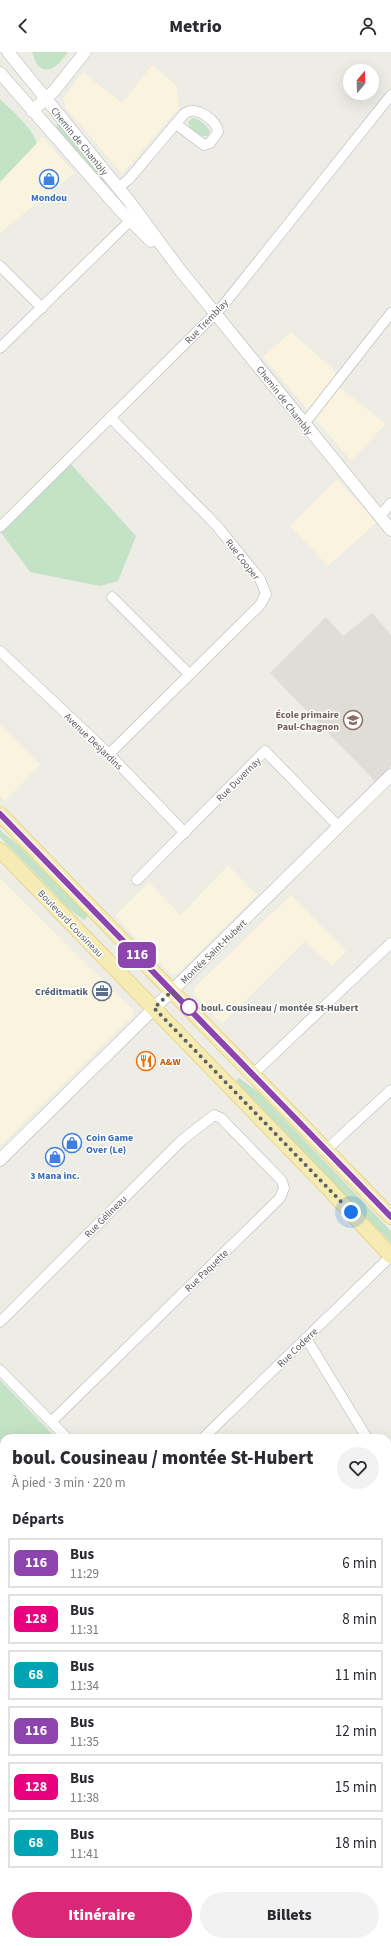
<!DOCTYPE html>
<html lang="fr">
<meta charset="utf-8">
<style>
body{margin:0;font-family:"Source Sans 3",sans-serif;background:#f2f2f3;color:#2b2b33;height:100vh;display:flex;flex-direction:column;font-size:15px;white-space:nowrap}
*{box-sizing:border-box;margin:0}
p{font-size:13px;color:#7c7c81}
.icon{flex:none;width:22px;height:22px;fill:none;stroke:currentColor;stroke-width:2;stroke-linecap:round;stroke-linejoin:round}
.map{position:relative;flex:1;overflow:hidden}
.panel{position:absolute;left:0px;top:1382px;width:391px;height:512px;display:flex;flex-direction:column;background:#fff;border-radius:12px 12px 0 0;box-shadow:0 4px 16px #0002}
.panel>*{flex:none}
.badge{padding:0 8px;border-radius:6px;font-size:14px;line-height:26px}
.needle{width:26px;rotate:19deg}
.tools{position:absolute;left:343px;top:12px;display:grid;gap:8px}
.tools a{display:grid;place-items:center;width:36px;height:36px;border-radius:50%;background:#fff;box-shadow:0 4px 16px #0002;font-size:20px}
.you{position:absolute;width:20px;height:20px;margin:-10px;border:3px solid #fff;border-radius:50%;background:#1a73e8;box-shadow:0 0 0 6px #1a73e833}
.map>.badge{position:absolute;translate:-50% -50%;box-shadow:0 0 0 2px #fff}
h2{padding:0 12px;font-size:15px;line-height:36px}
.round{display:grid;place-items:center;flex:none;width:42px;height:42px;border-radius:21px;background:#f2f2f3}
.head{display:flex;align-items:center;justify-content:space-between;height:68px;padding:0 12px}
h1{font-size:19px;font-weight:800;line-height:30px}
.cta{display:flex;gap:8px;margin-top:auto;padding:8px 12px}
.cta a{flex:1;height:46px;border-radius:24px;background:#db2777;color:#fff;font-size:16px;font-weight:800;line-height:46px;text-align:center}
.cta a+a{background:#f2f2f3;color:#2b2b33}
ul{padding:0;list-style:none}
li{display:flex;align-items:center;gap:12px;height:50px;margin:0 8px 6px;padding:0 4px;border:2px solid #e1e1e2;border-radius:0px}
li div{flex:1}
li b{display:block;font-size:15px}
li em{font-style:normal}
li .badge{min-width:44px;font-weight:700;text-align:center}
header{display:flex;justify-content:space-between;align-items:center;height:52px;padding:0 12px;background:#fff;font-size:18px;font-weight:800}
.map>svg:first-child{display:block}
.commercial{fill:#faf4de}
.education{fill:#e0ddd6}
.green{fill:#c4e2c5}
.lines{fill:none;stroke-linecap:round;stroke-linejoin:round}
.minor-casing{stroke:#b2b5b8;stroke-width:11}
.tertiary-casing{stroke:#b2b5b8;stroke-width:13}
.primary-casing{stroke:#e1c16a;stroke-width:16}
.minor{stroke:#fff;stroke-width:10}
.tertiary{stroke:#fff;stroke-width:12}
.primary{stroke:#f6ebb2;stroke-width:15}
.line-casing{stroke:#fff;stroke-width:9}
.line{stroke:#8e44ad;stroke-width:6}
.walk{stroke:#5d6064;stroke-width:4;stroke-dasharray:0 7.2}
.stop-dot{fill:#fff;stroke:#8e44ad;stroke-width:2}
.labels{text-anchor:middle;stroke-width:3;stroke-linejoin:round;paint-order:stroke}
.street-label{font-size:10px;fill:#5d6064;stroke:#fff}
.shop-label{font-size:10px;font-weight:bold;fill:#366cbe;stroke:#fff}
.education-label{font-size:10px;font-weight:bold;fill:#785e54;stroke:#fff;text-anchor:end}
.service-label{font-size:10px;font-weight:bold;fill:#4e5e75;stroke:#fff;text-anchor:end}
.stop-label{font-size:10px;font-weight:bold;fill:#5d6064;stroke:#fff;text-anchor:start}
.food-label{font-size:10px;font-weight:bold;fill:#c56008;stroke:#fff;text-anchor:start}
</style>
<header><svg class="icon" aria-label="back" viewBox="0 0 24 24"><path d="M15 5l-7 7 7 7"/></svg>Metrio<svg class="icon" aria-label="person" viewBox="0 0 24 24"><circle cx="12" cy="8" r="4"/><path d="M4 21q1-7 8-7t8 7"/></svg></header>
<div class="map">
<svg width="391" height="1894" viewBox="0 0 391 1894">
<rect width="100%" height="100%" fill="#edece5"/>
<g class="commercial">
<path d="M 152,13 L 177,34 L 179,56 L 122,122 L 66,56 L 63,46 L 83,20 L 122,51 Z"/>
<path d="M 42,85 L 75,121 L 0,181 L 0,130 Z"/>
<path d="M 291,280 L 333,317 L 341,336 L 386,372 L 351,409 L 263,305 Z"/>
<path d="M 337,427 L 376,471 L 328,514 L 290,474 Z"/>
<path d="M 0,673 L 40,713 L 5,749 L 0,744 Z"/>
<path d="M 228,813 L 257,843 L 177,922 L 171,922 L 115,864 L 149,830 L 181,863 Z"/>
<path d="M 0,826 L 133,958 L 133,964 L 0,1094 Z"/>
<path d="M 291,843 L 346,899 L 332,914 L 305,889 L 222,972 L 194,943 L 194,936 Z"/>
</g>
<path class="education" d="M 372,561 L 391,583 L 391,714 L 375,729 L 270,621 L 326,565 L 343,584 Z"/>
<g class="green">
<path d="M 32,0 L 68,0 C 61,10 50,25 37,13 Z"/>
<path d="M 0,47 C 14,61 29,72 37,91 L 0,130 Z"/>
<path d="M 192,66 C 199,66 206,73 210,79 L 208,84 L 201,84 L 190,75 L 188,70 Z"/>
<path d="M 59,72 L 108,131 L 104,134 L 54,76 Z"/>
<path d="M 67,408 L 136,484 L 118,529 L 100,534 L 30,520 L 0,479 Z"/>
<path d="M 0,778 L 18,793 L 88,864 L 84,868 L 70,858 L 0,785 Z"/>
<path d="M 239,1026 L 258,1040 L 391,1179 L 391,1191 L 236,1029 Z"/>
<path d="M 0,1328 L 56,1386 L 4,1386 L 4,1747 L 0,1751 Z"/>
</g>
<g class="lines">
<defs>
<g id="minor">
<path d="M 118,136 L 129,127 L 184,62 C 195,52 218,69 218,80 L 210,91 L 204,93 L 176,72"/>
<path d="M 0,214 L 42,256"/>
<path d="M 0,296 L 135,164"/>
<path d="M 304,372 L 391,261"/>
<path d="M 380,464 L 391,451"/>
<path d="M 0,475 L 221,256 L 391,43"/>
<path d="M 112,545 L 189,622"/>
<path d="M 0,599 L 109,702 L 185,781"/>
<path d="M 109,702 L 260,553 L 266,542 L 260,527 L 217,474 L 110,365"/>
<path d="M 137,828 L 265,699 L 338,774"/>
<path d="M 253,1022 L 391,891"/>
<path d="M 326,1098 L 391,1038"/>
<path d="M 0,1270 L 181,1089 L 214,1063 L 221,1066 L 282,1129 L 284,1136 L 280,1146 L 51,1370"/>
<path d="M 306,1286 L 367,1386"/>
<path d="M 0,1318 L 67,1386"/>
<path d="M 203,1386 L 391,1204"/>
<path d="M 387,1555 L 391,1551"/>
<path d="M 387,1761 L 391,1757"/>
<path d="M 0,1773 L 4,1769"/>
<path d="M 0,1879 L 4,1883"/>
<path d="M 11,1890 L 15,1894"/>
<path d="M 97,1890 L 100,1894"/>
<path d="M 40,1894 L 44,1890"/>
<path d="M 253,1894 L 257,1890"/>
</g>
<g id="tertiary">
<path d="M 8,0 L 129,149 L 180,218 L 391,478"/>
<path d="M 0,21 L 120,158 L 151,189"/>
<path d="M 32,59 L 54,39 L 85,0"/>
<path d="M 0,1108 L 391,723"/>
</g>
<g id="primary">
<path d="M 0,762 L 391,1165"/>
<path d="M 0,798 L 329,1137 L 391,1204"/>
</g>
</defs>
<use href="#minor" class="minor-casing"/>
<use href="#tertiary" class="tertiary-casing"/>
<use href="#primary" class="primary-casing"/>
<use href="#minor" class="minor"/>
<use href="#tertiary" class="tertiary"/>
<use href="#primary" class="primary"/>
</g>
<g class="lines">
<defs>
<path id="line" d="M 0,762 L 391,1165"/>
</defs>
<use href="#line" class="line-casing"/>
<use href="#line" class="line"/>
<path class="walk" d="M 189,955 L 172,939 L 154,956 L 351,1160"/>
</g>
<defs>
<symbol id="shop-ring" viewBox="-11 -11 22 22"><circle r="9.5" fill="#fff" stroke="#3f7fe0" stroke-width="1.5"/><path d="M-5-2.5h2.3a2.7 3.5 0 0 1 5.4 0H5L5.5 6h-11ZM-1.5-2.5h3a1.5 2.3 0 0 0-3 0Z" fill="#3f7fe0"/></symbol>
<symbol id="school-ring" viewBox="-11 -11 22 22"><circle r="9.5" fill="#fff" stroke="#8d6e63" stroke-width="1.5"/><path d="M0-5L7-2L0 1L-7-2ZM-4 1L0 2.5L4 1V4Q0 6-4 4Z" fill="#8d6e63"/></symbol>
<symbol id="office-ring" viewBox="-11 -11 22 22"><circle r="9.5" fill="#fff" stroke="#5c6f8a" stroke-width="1.5"/><path d="M-6-3h4V-5.5h4V-3h4V5H-6ZM-1-4.5V-3h2v-1.5ZM-6 0V1H6V0Z" fill="#5c6f8a"/></symbol>
<symbol id="restaurant-ring" viewBox="-11 -11 22 22"><circle r="9.5" fill="#fff" stroke="#e8710a" stroke-width="1.5"/><path d="M-5-6h1v4h1v-4h1v4h1v-4h1v5L-1.5 .5V6h-2V.5L-5-1ZM5-6V6H3V1.5H1.5Q1.5-4 5-6Z" fill="#e8710a"/></symbol>
</defs>
<g fill-rule="evenodd">
<use href="#shop-ring" x="38" y="116" width="22" height="22"/>
<use href="#school-ring" x="342" y="657" width="22" height="22"/>
<use href="#office-ring" x="91" y="928" width="22" height="22"/>
<use href="#restaurant-ring" x="135" y="998" width="22" height="22"/>
<use href="#shop-ring" x="61" y="1080" width="22" height="22"/>
<use href="#shop-ring" x="44" y="1094" width="22" height="22"/>
</g>
<circle class="stop-dot" cx="189" cy="955" r="8"/>
<g class="labels">
<g class="street-label">
<text transform="translate(80 89) rotate(51)" y="4">Chemin de Chambly</text>
<text transform="translate(206 269) rotate(-46)" y="4">Rue Tremblay</text>
<text transform="translate(285 348) rotate(52)" y="4">Chemin de Chambly</text>
<text transform="translate(243 507) rotate(52)" y="4">Rue Cooper</text>
<text transform="translate(94 689) rotate(44)" y="4">Avenue Desjardins</text>
<text transform="translate(238 727) rotate(-45)" y="4">Rue Duvernay</text>
<text transform="translate(71 871) rotate(46)" y="4">Boulevard Cousineau</text>
<text transform="translate(213 899) rotate(-44)" y="4">Montée Saint-Hubert</text>
<text transform="translate(105 1164) rotate(-45)" y="4">Rue Gélineau</text>
<text transform="translate(206 1218) rotate(-44)" y="4">Rue Paquette</text>
<text transform="translate(297 1295) rotate(-44)" y="4">Rue Coderre</text>
</g>
<g class="shop-label">
<text x="49" y="149">Mondou</text>
<text x="86" y="1089" text-anchor="start">Coin Game<tspan x="86" dy="12">Over (Le)</tspan></text>
<text x="55" y="1127">3 Mana inc.</text>
</g>
<g class="education-label">
<text x="339" y="666">École primaire<tspan x="339" dy="12">Paul-Chagnon</tspan></text>
</g>
<g class="service-label">
<text x="88" y="943">Créditmatik</text>
</g>
<g class="stop-label">
<text x="201" y="959">boul. Cousineau / montée St-Hubert</text>
</g>
<g class="food-label">
<text x="160" y="1013">A&amp;W</text>
</g>
</g>
</svg>
<div class="tools">
<a><svg class="needle" viewBox="-14 -14 28 28"><path d="M0-13l5 13h-10z" fill="#e53935"/><path d="M0 13l5-13h-10z" fill="#7c7c81"/></svg></a>
</div>
<div class="you" style="left:351px;top:1160px"></div>
<b class="badge" style="left:137px;top:903px;background:#8e44ad;color:#fff">116</b>
<section class="panel">
<div class="head"><div><h1>boul. Cousineau / montée St-Hubert</h1><p>À pied · 3 min · 220 m</p></div><a class="round"><svg class="icon" aria-label="heart" viewBox="0 0 24 24"><path d="M12 20l-8-8c-3-5 5-10 8-4 3-6 11-1 8 4z"/></svg></a></div>
<h2>Départs</h2>
<ul>
<li><span class="badge" style="background:#8e44ad;color:#fff">116</span><div><b>Bus</b><p>11:29</p></div><em>6 min</em></li>
<li><span class="badge" style="background:#e6007e;color:#fff">128</span><div><b>Bus</b><p>11:31</p></div><em>8 min</em></li>
<li><span class="badge" style="background:#00a3b4;color:#fff">68</span><div><b>Bus</b><p>11:34</p></div><em>11 min</em></li>
<li><span class="badge" style="background:#8e44ad;color:#fff">116</span><div><b>Bus</b><p>11:35</p></div><em>12 min</em></li>
<li><span class="badge" style="background:#e6007e;color:#fff">128</span><div><b>Bus</b><p>11:38</p></div><em>15 min</em></li>
<li><span class="badge" style="background:#00a3b4;color:#fff">68</span><div><b>Bus</b><p>11:41</p></div><em>18 min</em></li>
</ul>
<div class="cta"><a>Itinéraire</a><a>Billets</a></div>
</section>
</div>
